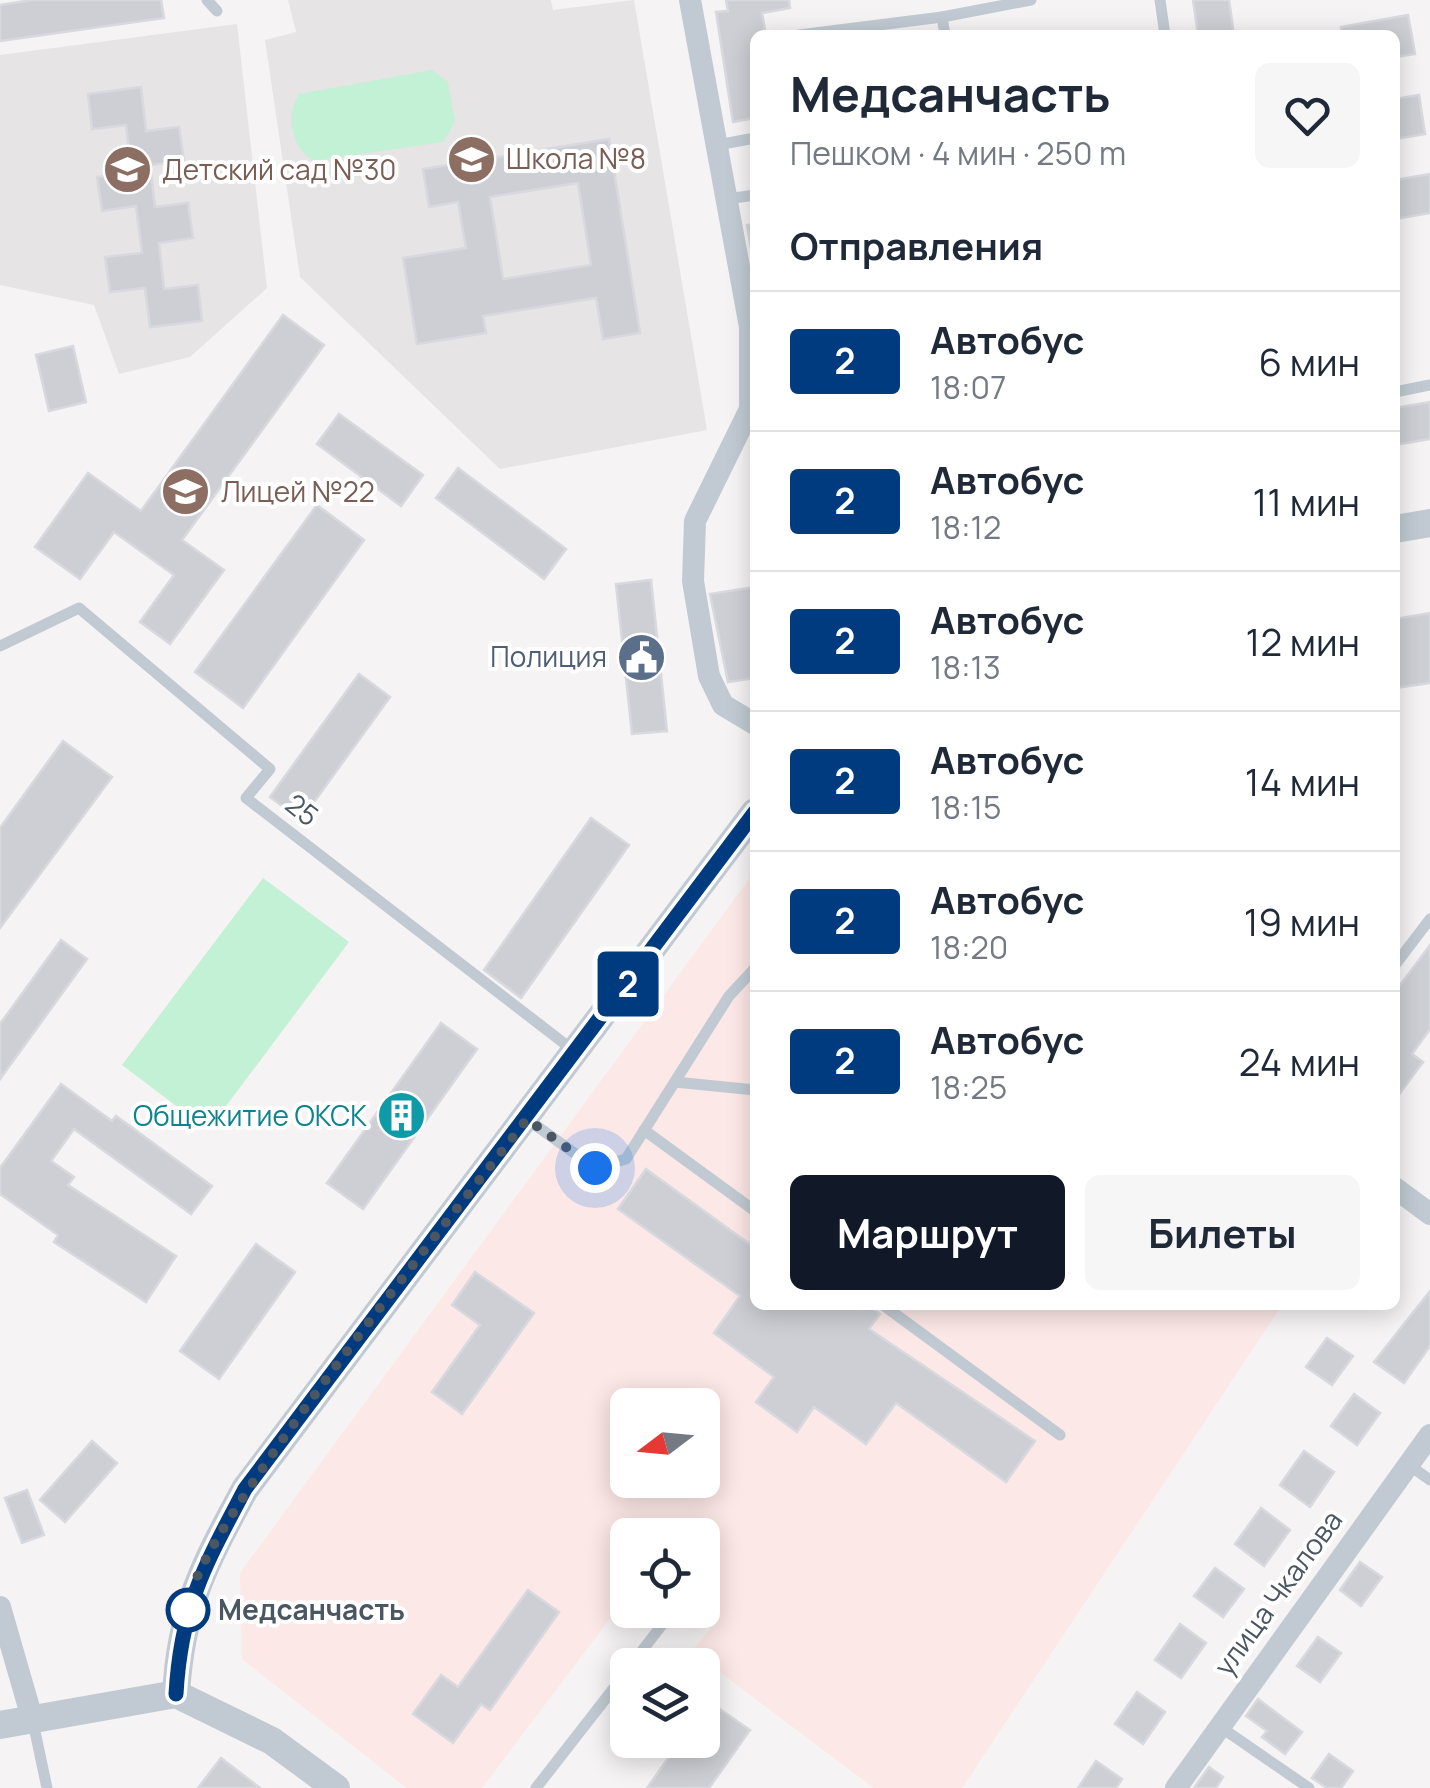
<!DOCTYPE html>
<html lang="ru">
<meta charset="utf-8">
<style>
body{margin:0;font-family:Manrope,sans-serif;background:#f6f6f7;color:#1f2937;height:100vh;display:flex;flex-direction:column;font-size:38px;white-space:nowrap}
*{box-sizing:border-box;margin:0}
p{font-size:32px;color:#747a83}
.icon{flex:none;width:55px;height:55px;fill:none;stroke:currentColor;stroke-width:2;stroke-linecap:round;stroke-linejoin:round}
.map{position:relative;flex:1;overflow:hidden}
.drawer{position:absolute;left:750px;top:30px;width:650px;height:1280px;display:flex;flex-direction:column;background:#fff;border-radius:15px;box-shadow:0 5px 25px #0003}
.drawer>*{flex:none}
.badge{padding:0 20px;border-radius:8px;font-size:35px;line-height:65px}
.needle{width:65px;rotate:254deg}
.tools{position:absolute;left:610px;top:1388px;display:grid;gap:20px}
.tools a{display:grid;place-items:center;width:110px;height:110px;border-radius:15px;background:#fff;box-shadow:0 5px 25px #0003;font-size:50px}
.you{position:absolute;width:50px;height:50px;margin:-25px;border:8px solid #fff;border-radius:50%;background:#1a73e8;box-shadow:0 0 0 15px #1a73e833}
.map>.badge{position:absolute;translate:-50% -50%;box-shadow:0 0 0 5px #fff}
h2{padding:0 40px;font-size:38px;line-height:90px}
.round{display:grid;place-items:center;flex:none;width:105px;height:105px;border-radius:15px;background:#f6f6f7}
.head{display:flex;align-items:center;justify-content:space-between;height:170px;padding:0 40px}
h1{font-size:48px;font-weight:700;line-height:75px}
.action{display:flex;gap:20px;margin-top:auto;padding:20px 40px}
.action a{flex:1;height:115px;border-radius:15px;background:#111827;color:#fff;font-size:40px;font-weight:700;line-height:115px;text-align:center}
.action a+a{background:#f6f6f7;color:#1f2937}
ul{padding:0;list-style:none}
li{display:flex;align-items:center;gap:30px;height:140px;padding:0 40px;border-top:2px solid #e0e1e3}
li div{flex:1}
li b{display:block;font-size:38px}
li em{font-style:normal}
li .badge{min-width:110px;font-weight:700;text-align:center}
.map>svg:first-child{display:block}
.education{fill:#e6e4e5}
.medical{fill:#fce8e6;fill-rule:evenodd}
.green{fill:#c3f1d5}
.building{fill:#cdcfd5;stroke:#d7d9de;stroke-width:2.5;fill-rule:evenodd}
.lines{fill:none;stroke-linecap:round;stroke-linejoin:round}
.service{stroke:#c1cad2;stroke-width:11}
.minor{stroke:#c1cad2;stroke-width:22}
.tertiary{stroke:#c1cad2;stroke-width:28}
.line-casing{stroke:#fff;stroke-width:22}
.line{stroke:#003b80;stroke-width:15}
.walk{stroke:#4a5661;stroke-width:10;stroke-dasharray:0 18}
.stop-dot{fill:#fff;stroke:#003b80;stroke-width:5}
.labels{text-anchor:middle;stroke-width:8;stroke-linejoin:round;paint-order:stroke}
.education-label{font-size:28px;fill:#785e54;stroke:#fff;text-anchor:start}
.service-label{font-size:28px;fill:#4e5e75;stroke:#fff;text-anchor:end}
.street-label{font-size:28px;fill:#4a5661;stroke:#fff}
.culture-label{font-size:28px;fill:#0d838f;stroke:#fff;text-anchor:end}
.stop-label{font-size:28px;font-weight:bold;fill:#4a5661;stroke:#fff;text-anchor:start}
</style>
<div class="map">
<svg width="1430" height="1788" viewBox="0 0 1430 1788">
<rect width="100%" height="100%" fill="#f5f3f3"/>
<g class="education">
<path d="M 288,0 L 551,0 L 553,10 L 634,0 L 707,430 L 500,469 L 300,277 L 265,40 L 296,32 Z"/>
<path d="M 237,24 L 267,288 L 190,357 L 119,374 L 94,305 L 0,285 L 0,55 Z"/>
</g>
<path class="medical" d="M 755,871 L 755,1305 L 1282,1305 L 962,1788 L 874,1788 L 692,1651 L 715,1623 L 698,1610 L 702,1610 L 702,1535 L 628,1535 L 627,1596 L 482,1788 L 407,1788 L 242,1659 L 240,1573 ZM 628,1405 L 702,1405 L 702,1480 L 628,1480 Z"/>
<g class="green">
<path d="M 432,70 L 448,82 L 455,122 L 443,142 L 314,161 C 291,149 285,114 299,94 Z"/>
<path d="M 263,878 L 349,942 L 208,1130 L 122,1065 Z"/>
</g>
<g class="building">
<path d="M 32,0 L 161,0 L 164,18 L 0,41 L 0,5 Z"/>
<path d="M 726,0 L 789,0 L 790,8 L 762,13 L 766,35 L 755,35 L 755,118 L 733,122 L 716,12 L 728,11 Z"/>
<path d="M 1193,0 L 1229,0 L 1234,35 L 1198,35 Z"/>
<path d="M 1408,15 L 1415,54 L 1395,57 L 1395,35 L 1342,35 L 1341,27 Z"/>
<path d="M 141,87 L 146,131 L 179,127 L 184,161 L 150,165 L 155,207 L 188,203 L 193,238 L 159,243 L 164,289 L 198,285 L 202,321 L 150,327 L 145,288 L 110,292 L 105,257 L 142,253 L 136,206 L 102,211 L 97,177 L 132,173 L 126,125 L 92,129 L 88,94 Z"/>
<path d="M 1419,95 L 1425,134 L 1395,139 L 1395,99 Z"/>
<path d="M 609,139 L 640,333 L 603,339 L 596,298 L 483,316 L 486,333 L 417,344 L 403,258 L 466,248 L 458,202 L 429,207 L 423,169 ZM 578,183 L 591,265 L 503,279 L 490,197 Z"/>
<path d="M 1430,174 L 1430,213 L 1395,219 L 1395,180 Z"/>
<path d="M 755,224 L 755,271 L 747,225 Z"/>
<path d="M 283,315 L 324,345 L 182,540 L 224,570 L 170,644 L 140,622 L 174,575 L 114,532 L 80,579 L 35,547 L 88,473 L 141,511 Z"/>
<path d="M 73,346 L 86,402 L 49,411 L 36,355 Z"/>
<path d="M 1430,402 L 1430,439 L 1395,445 L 1395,408 Z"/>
<path d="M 339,414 L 423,475 L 401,506 L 317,444 Z"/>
<path d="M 458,468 L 566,549 L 544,579 L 436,498 Z"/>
<path d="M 317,505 L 364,540 L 243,708 L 195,672 Z"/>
<path d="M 651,580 L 667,731 L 632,734 L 616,584 Z"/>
<path d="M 755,587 L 755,678 L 728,682 L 710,594 Z"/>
<path d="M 1430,613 L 1430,683 L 1395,688 L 1395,619 Z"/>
<path d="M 359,674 L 390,697 L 301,820 L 270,797 Z"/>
<path d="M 63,741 L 112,777 L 0,928 L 0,828 Z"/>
<path d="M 591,818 L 629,845 L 521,998 L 484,970 Z"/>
<path d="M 61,940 L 87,959 L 0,1079 L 0,1024 Z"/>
<path d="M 1430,945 L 1430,1029 L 1412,1054 L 1423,1062 L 1395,1100 L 1395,992 Z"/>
<path d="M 441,1023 L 477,1049 L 363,1209 L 327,1183 Z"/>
<path d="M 61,1084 L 112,1121 L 116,1116 L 212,1186 L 191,1214 L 74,1129 L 51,1161 L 74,1177 L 68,1185 L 176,1256 L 146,1302 L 54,1242 L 58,1235 L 0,1194 L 0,1168 Z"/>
<path d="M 646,1169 L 755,1248 L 755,1305 L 869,1305 L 880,1314 L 869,1329 L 1035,1441 L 1006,1482 L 896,1403 L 866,1444 L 814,1407 L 797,1432 L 756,1402 L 774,1377 L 714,1333 L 740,1296 L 618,1209 Z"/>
<path d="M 256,1244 L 295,1272 L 219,1379 L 180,1351 Z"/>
<path d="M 475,1272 L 534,1313 L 462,1414 L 432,1392 L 480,1325 L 452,1305 Z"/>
<path d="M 1430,1291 L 1430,1346 L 1404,1383 L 1374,1362 Z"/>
<path d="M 1327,1338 L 1353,1356 L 1332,1385 L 1306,1367 Z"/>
<path d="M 1354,1394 L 1380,1413 L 1357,1445 L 1331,1426 Z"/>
<path d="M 92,1441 L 117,1463 L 65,1522 L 40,1500 Z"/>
<path d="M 1304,1451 L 1334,1472 L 1310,1507 L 1280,1485 Z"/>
<path d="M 27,1490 L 44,1535 L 22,1543 L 5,1498 Z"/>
<path d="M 1261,1508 L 1290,1530 L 1264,1566 L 1235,1544 Z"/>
<path d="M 1360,1562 L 1382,1577 L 1361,1606 L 1340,1590 Z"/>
<path d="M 1215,1568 L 1244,1589 L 1223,1617 L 1194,1596 Z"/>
<path d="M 528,1590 L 559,1612 L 490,1710 L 481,1704 L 453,1743 L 413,1714 L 441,1675 L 458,1687 Z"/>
<path d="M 1180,1624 L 1206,1643 L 1181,1678 L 1155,1660 Z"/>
<path d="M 1318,1637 L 1341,1653 L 1320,1682 L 1297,1666 Z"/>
<path d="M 1137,1692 L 1165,1712 L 1143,1744 L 1115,1724 Z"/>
<path d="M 1258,1699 L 1302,1732 L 1285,1754 L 1262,1737 L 1267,1731 L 1246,1716 Z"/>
<path d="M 708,1701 L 750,1730 L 709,1788 L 647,1788 L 681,1740 L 702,1740 L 702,1709 Z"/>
<path d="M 1329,1754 L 1353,1771 L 1341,1788 L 1327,1788 L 1312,1778 Z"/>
<path d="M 221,1758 L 260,1788 L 198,1788 Z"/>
<path d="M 1096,1761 L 1122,1779 L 1116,1788 L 1078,1788 Z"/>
<path d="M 1209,1767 L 1223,1777 L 1216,1788 L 1194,1788 Z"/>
</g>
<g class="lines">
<g class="service">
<path d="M 207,0 L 217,11"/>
<path d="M 1160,0 L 1165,35"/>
<path d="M 799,35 L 942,17"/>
<path d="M 945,35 L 942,17 L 1031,0"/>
<path d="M 717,145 L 755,138"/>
<path d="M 727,199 L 755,195"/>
<path d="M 1395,392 L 1430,385"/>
<path d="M 0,646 L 79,608 L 270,769 L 246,798 L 574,1051"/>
<path d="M 1395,965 L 1430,919"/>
<path d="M 675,1082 L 755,1090"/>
<path d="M 527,1119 L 595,1168 L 626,1159 L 729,996 L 755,968"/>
<path d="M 644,1130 L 755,1211"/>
<path d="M 883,1305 L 1060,1435"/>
<path d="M 1409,1465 L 1430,1480"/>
<path d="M 631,1665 L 665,1621"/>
<path d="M 33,1722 L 47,1788"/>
<path d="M 1219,1726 L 1309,1788"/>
<path d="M 536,1788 L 628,1670"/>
</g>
<g class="minor">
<path d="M 690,0 L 750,327 L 750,409 L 695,521 L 693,581 L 709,676 L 723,705 L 755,724"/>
<path d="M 1395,1188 L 1430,1214"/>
<path d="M 0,1607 L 32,1718"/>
<path d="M 1176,1788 L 1430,1435"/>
</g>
<g class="tertiary">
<path d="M 1395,529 L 1430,523"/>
<path d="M 176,1694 C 181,1607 204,1565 245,1489 L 755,812"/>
<path d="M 0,1725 L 176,1694 L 272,1741 L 336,1788"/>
</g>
</g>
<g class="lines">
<defs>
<path id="line" d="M 176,1694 C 181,1606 205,1565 245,1489 L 755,812"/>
</defs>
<use href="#line" class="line-casing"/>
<use href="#line" class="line"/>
<path class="walk" d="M 188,1610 C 182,1547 469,1195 527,1119 L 595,1168"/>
</g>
<defs>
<symbol id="school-disc" viewBox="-11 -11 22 22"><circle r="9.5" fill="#8d6e63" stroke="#fff"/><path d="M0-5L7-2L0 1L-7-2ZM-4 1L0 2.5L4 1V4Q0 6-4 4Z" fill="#fff"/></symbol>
<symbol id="civic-disc" viewBox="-11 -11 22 22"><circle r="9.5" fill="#5c6f8a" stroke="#fff"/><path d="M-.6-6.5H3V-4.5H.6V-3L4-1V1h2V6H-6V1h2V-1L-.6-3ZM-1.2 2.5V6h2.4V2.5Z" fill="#fff"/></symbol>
<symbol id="building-disc" viewBox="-11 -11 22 22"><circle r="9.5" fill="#0f9aa8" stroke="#fff"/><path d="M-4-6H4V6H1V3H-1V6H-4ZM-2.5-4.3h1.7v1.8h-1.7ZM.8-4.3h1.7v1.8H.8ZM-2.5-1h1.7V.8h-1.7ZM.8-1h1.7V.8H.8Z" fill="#fff"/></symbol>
</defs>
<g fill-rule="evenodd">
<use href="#school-disc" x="444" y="132" width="55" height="55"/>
<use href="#school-disc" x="100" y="142" width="55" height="55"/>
<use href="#school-disc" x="158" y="464" width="55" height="55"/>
<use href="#civic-disc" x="614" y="630" width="55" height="55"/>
<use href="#building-disc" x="374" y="1088" width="55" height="55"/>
</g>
<circle class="stop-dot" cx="188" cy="1610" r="20"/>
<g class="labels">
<g class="education-label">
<text x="506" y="169">Школа №8</text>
<text x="162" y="180">Детский сад №30</text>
<text x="221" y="502">Лицей №22</text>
</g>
<g class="service-label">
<text x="607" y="667">Полиция</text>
</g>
<g class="street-label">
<text transform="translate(302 810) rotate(38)" y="10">25</text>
<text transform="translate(1278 1593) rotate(-54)" y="10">улица Чкалова</text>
</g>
<g class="culture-label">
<text x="367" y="1126">Общежитие ОКСК</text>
</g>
<g class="stop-label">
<text x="218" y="1620">Медсанчасть</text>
</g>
</g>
</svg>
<div class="tools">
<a><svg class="needle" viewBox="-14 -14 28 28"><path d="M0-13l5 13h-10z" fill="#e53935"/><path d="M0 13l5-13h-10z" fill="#747a83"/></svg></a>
<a><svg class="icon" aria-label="locate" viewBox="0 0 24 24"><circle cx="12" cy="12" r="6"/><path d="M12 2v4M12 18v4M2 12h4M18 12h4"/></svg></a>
<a><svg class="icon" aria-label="layers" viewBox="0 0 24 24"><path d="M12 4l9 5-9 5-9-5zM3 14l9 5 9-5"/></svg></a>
</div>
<div class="you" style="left:595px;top:1168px"></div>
<b class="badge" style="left:628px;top:984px;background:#003b80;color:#fff">2</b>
<section class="drawer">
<div class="head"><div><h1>Медсанчасть</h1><p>Пешком · 4 мин · 250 m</p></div><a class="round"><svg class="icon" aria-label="heart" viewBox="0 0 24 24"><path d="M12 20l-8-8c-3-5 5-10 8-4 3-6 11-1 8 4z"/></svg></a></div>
<h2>Отправления</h2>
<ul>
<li><span class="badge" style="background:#003b80;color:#fff">2</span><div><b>Автобус</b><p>18:07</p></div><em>6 мин</em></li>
<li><span class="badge" style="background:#003b80;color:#fff">2</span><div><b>Автобус</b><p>18:12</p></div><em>11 мин</em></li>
<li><span class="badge" style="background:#003b80;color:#fff">2</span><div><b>Автобус</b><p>18:13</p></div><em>12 мин</em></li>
<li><span class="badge" style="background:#003b80;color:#fff">2</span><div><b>Автобус</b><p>18:15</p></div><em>14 мин</em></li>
<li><span class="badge" style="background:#003b80;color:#fff">2</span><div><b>Автобус</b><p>18:20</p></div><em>19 мин</em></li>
<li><span class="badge" style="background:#003b80;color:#fff">2</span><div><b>Автобус</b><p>18:25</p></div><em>24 мин</em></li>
</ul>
<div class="action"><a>Маршрут</a><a>Билеты</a></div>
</section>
</div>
